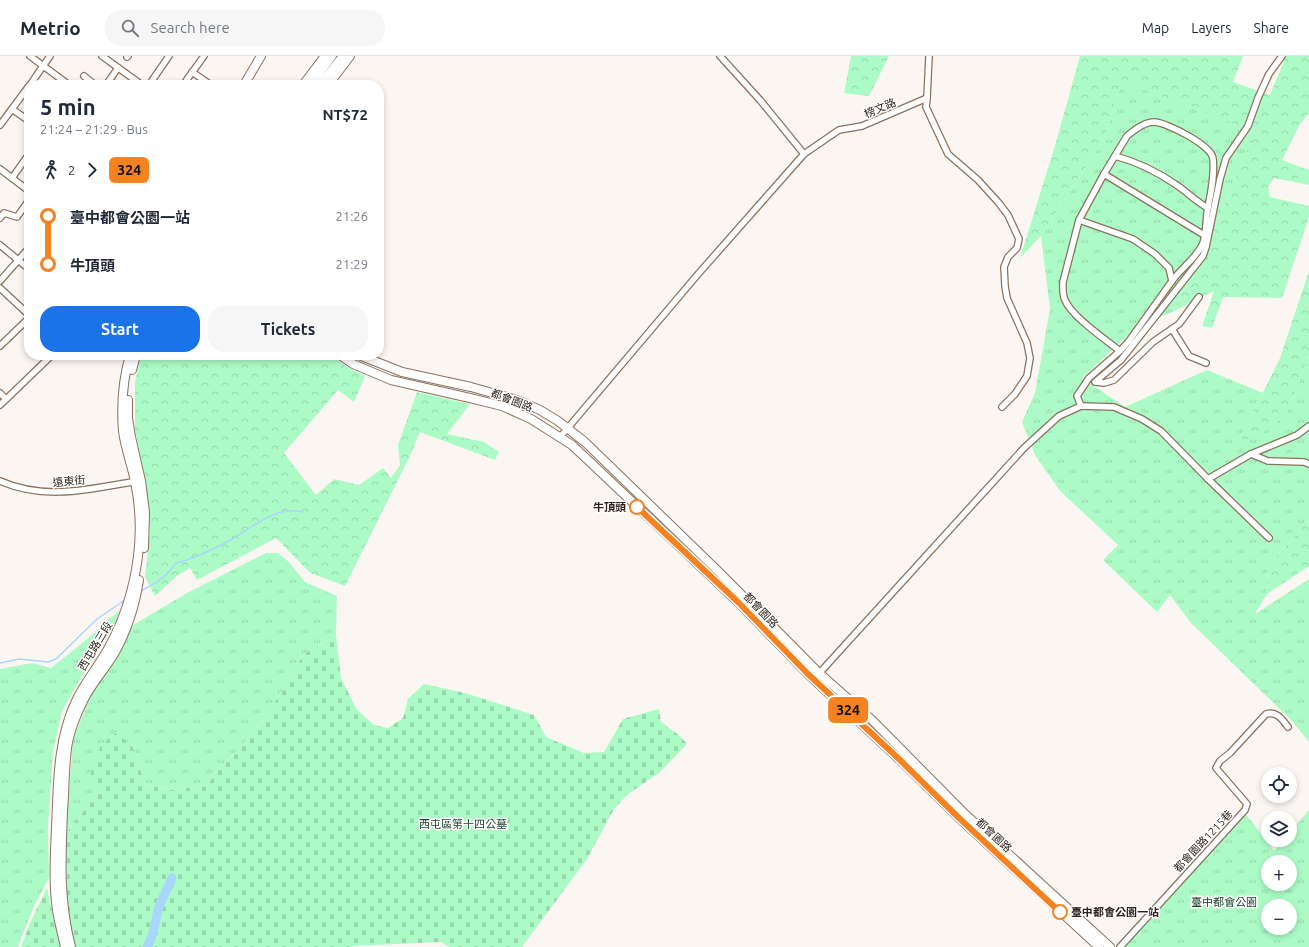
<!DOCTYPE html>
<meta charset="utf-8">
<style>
body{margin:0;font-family:Ubuntu,"Noto Sans TC",sans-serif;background:#f6f6f7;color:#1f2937;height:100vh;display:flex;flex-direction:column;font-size:15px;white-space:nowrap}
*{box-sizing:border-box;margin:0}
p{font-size:13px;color:#747a83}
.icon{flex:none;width:22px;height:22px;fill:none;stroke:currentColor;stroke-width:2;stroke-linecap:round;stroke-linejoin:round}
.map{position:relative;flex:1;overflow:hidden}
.details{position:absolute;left:24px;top:24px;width:360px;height:280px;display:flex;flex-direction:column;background:#fff;border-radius:16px;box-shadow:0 2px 6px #0003}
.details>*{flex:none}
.badge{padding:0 8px;border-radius:6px;font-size:14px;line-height:26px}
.fabs{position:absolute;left:1261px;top:711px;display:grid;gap:8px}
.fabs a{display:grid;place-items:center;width:36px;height:36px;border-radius:50%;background:#fff;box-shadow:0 2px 6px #0003;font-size:20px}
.map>.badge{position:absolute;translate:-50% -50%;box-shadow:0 0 0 2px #fff}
.legs{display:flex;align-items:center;gap:6px;height:44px;padding:0 16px;font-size:13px}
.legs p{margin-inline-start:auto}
.headline{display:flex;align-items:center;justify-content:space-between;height:68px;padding:0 16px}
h1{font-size:22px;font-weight:600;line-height:30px}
.primary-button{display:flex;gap:8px;margin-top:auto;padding:8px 16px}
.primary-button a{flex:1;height:46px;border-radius:16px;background:#1a73e8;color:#fff;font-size:16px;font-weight:600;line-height:46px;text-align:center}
.primary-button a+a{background:#f6f6f7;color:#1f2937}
ul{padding:0 16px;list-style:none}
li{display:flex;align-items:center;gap:14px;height:48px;font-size:15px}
li i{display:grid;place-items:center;width:6px;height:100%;margin:0 5px;background:currentColor}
li i::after{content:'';width:10px;height:10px;margin:-5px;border:3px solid;border-radius:50%;background:#fff}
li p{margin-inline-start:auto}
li:first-child i{background:linear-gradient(#0000 50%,currentColor 0)}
li:last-child i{background:linear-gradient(currentColor 50%,#0000 0)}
header{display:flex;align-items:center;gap:24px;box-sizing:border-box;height:56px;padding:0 20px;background:#fff;border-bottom:1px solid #e0e1e3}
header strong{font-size:19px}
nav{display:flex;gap:22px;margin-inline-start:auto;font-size:14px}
.search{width:280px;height:36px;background:#f6f6f7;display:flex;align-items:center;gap:10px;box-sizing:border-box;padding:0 14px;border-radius:16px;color:#747a83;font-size:15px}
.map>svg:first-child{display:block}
.grass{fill:url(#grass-tufts);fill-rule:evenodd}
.forest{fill:url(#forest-crowns)}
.cemetery{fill:url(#cemetery-stones)}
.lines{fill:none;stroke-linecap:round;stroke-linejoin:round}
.stream{stroke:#a9d6fc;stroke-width:1.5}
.river{stroke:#a9d6fc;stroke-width:9}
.street-casing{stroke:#8b715e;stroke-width:8}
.secondary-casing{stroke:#8b715e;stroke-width:10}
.street{stroke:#fff;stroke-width:5.5}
.secondary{stroke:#fff;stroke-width:8}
.line-1-casing{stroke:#fff;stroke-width:9}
.line-1{stroke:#f58220;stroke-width:6}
.stop-1-dot{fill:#fff;stroke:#f58220;stroke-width:2}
.labels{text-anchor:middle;stroke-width:3;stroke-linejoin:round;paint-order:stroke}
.street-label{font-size:11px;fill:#2e241c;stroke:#fff}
.stop-label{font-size:11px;font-weight:bold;fill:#2e241c;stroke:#fff;text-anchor:end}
.park-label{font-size:11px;fill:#1d432c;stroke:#fff}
</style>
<header>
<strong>Metrio</strong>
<div class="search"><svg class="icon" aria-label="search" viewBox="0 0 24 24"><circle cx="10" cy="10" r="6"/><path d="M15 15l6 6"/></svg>Search here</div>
<nav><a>Map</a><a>Layers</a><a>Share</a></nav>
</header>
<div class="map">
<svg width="1309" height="891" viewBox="0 0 1309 891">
<defs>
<pattern id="grass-tufts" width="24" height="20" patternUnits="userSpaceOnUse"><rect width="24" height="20" fill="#acfbc7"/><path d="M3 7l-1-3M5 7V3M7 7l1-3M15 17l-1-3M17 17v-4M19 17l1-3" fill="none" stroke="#94d7aa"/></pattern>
<pattern id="forest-crowns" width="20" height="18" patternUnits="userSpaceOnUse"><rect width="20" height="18" fill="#acfbc7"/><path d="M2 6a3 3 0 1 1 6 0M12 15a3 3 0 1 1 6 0" fill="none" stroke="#94d7aa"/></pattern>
<pattern id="cemetery-stones" width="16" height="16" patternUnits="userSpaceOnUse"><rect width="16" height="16" fill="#acfbc7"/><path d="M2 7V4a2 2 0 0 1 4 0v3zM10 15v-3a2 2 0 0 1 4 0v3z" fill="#94d7aa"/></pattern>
</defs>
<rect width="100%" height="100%" fill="#fcf6f2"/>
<g class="grass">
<path d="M 1122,24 L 1255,76 L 1203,199 L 1172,256 L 1138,270 L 1082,322 L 1125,351 L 1207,314 L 1263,337 L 1240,383 L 1285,360 L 1309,300 L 1309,464 L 1268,510 L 1267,538 L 1255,558 L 1309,523 L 1309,686 L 1292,665 L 1191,567 L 1170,539 L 1157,556 L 1103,504 L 1118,489 L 1060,435 L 1035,399 L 1022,366 L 1035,337 L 1050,253 L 1041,180 L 1104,83 Z"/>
<path d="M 266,497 L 278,497 L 289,506 L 305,526 L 337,540 L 336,579 L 304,598 L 271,653 L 242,690 L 217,715 L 207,730 L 170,734 L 145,728 L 132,689 L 101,734 L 66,777 L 73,684 L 90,641 L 121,593 L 133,569 L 187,537 Z"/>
<path d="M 120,554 L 112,574 L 94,599 L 62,655 L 53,696 L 48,770 L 49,822 L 34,850 L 18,891 L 0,891 L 0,613 L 32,607 L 51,612 L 81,588 Z"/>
<path d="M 1309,754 L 1309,891 L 1123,891 L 1245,757 L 1274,795 L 1284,784 L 1290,784 L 1290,776 ZM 1268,806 L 1290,806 L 1290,828 L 1268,828 ZM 1268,850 L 1290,850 L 1290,872 L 1268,872 Z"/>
</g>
<g class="forest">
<path d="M 851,0 L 889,0 L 869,40 L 844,37 Z"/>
<path d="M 1080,0 L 1243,0 L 1233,26 L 1270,39 L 1286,0 L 1309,0 L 1309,57 L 1300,68 L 1282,104 L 1309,114 L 1309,129 L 1274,122 L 1268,131 L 1270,141 L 1309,150 L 1309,161 L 1282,242 L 1223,241 L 1212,272 L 1202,270 L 1214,235 L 1172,256 L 1203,199 L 1255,76 L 1122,25 L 1104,83 L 1041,180 L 1020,202 L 1054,93 Z"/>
<path d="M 1309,215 L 1309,300 L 1285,360 L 1254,383 L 1240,383 L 1280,302 Z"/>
<path d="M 141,299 L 332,299 L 347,311 L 365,320 L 354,346 L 338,334 L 284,397 L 316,439 L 334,423 L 359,429 L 383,412 L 391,422 L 400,409 L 398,389 L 417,336 L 470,348 L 447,378 L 484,386 L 499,396 L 495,404 L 420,376 L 409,402 L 345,530 L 310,517 L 276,482 L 197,524 L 190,512 L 177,520 L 155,540 L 145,521 L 150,476 L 145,427 L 135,373 L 135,326 Z"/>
<path d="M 1309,464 L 1309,510 L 1267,538 L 1268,510 Z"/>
</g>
<g class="cemetery">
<path d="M 336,579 L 341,622 L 357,654 L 374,669 L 388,672 L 403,662 L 408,643 L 424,628 L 465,637 L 534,659 L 546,681 L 584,697 L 604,696 L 623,663 L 659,653 L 661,666 L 680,680 L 687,688 L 659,717 L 628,738 L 614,753 L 587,803 L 522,891 L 449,891 L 441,886 L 354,890 L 351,891 L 74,891 L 67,853 L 66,777 L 101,734 L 90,720 L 101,689 L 115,677 L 132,689 L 145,728 L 170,734 L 207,730 L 217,715 L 242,690 L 271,653 L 304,598 Z"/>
<path d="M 47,832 L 60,891 L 21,891 L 30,867 Z"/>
</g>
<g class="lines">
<g class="stream">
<path d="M 141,535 C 156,527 166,522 176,507 C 194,503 211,494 227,486 C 251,473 274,449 303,456"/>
<path d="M 0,607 L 19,603 L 48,606 L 56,603 L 97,563 L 125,544"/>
</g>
<path class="river" d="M 147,891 C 154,881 155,866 158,854 C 161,843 168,832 172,822"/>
<defs>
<g id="street">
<path d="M 30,0 L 69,29"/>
<path d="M 102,0 L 142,29"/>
<path d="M 127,1 L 128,0"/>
<path d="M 192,16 L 211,29"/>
<path d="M 84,20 L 95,29"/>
<path d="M 30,29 L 50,0"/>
<path d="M 106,29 L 118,12"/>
<path d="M 149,29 L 169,0"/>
<path d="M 183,29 L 204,0"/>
<path d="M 927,42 L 926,51 L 948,98 L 978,124 L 998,146 L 1008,159 L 1019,183 L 1017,192 L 1008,201 L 1004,211 L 1005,230 L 1007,242 L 1027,287 L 1030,302 L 1027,320 L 1015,338 L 1002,351"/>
<path d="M 12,53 L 29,65"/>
<path d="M 0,69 L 29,30"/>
<path d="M 804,98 L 839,74 L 862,70 L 927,42 L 929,0"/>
<path d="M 1115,100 C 1138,106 1158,116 1178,130 C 1188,137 1197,146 1208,152"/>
<path d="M 0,113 L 29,135"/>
<path d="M 1104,118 L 1204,179"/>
<path d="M 12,122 L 29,98"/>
<path d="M 0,162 L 4,157 L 17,161 L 29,144"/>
<path d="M 1079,164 L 1133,183 L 1155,198 L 1169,212 L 1172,225"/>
<path d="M 0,189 L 29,213"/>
<path d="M 0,225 L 29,192"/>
<path d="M 0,232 L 29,259"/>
<path d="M 1199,241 L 1179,268 L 1153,286 L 1114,324 L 1104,327 L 1095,326 L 1121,304 L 1203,200 L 1206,191 L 1220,123 L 1226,102 L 1248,70 L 1258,42 L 1269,18 L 1282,0"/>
<path d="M 1172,273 L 1189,300 L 1206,307"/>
<path d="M 0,290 L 29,262"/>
<path d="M 0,337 L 6,343"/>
<path d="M 0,349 L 52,299"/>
<path d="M 1081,350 L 1077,340 L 1089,322 L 1120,295 L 1129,285 L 1172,225 C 1181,212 1197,202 1203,187 C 1206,179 1206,167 1207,157 C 1210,140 1215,121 1213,103 C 1213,90 1166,66 1154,66 C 1144,66 1134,74 1127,80 L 1104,118 L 1079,164 L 1063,226 C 1063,232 1062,238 1065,244 C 1071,260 1106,284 1120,295"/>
<path d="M 561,380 L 699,217 L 804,98 L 760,44 L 720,0"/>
<path d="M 1251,398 L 1268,405 L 1304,406 L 1309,408"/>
<path d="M 1208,423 L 1251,398 L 1297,379 L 1309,370"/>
<path d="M 0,425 C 45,445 91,433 137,425"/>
<path d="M 814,623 L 1024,392 L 1059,360 L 1081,350 L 1114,351 L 1142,363 L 1161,375 L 1208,423 L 1269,482"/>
<path d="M 1120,891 L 1245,754 L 1247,748 L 1216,712 L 1220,705 L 1230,697 L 1266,658 C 1277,655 1282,663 1288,671"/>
</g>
<g id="secondary">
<path d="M 244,29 L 261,0"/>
<path d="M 303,29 L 325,0"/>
<path d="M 311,29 L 332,0"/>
<path d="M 320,29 L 343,0"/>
<path d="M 328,29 L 350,0"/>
<path d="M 340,299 L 353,308 L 391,324 L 470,342 L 502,350 L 531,363 L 572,389 L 737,545 L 808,618 L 899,703 L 959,762 L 1099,891"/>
<path d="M 359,299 L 402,316 L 471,331 L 517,344 L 540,354 L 558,365 L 585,386 L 720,517 L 819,617 L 872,664 L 966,759 L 1110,891"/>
<path d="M 132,314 L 136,299"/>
<path d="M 128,344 L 128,362 L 131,381 L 141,425 L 145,456 L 144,492"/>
<path d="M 65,891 C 62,876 57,861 56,846 C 53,821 55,797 56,772 C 58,729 57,685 76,645 C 85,626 98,611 108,593 C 124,564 134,533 138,500 C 141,476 140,450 135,426 C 132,409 125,392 123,375 C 121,350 123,323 130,299"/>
<path d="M 71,891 C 59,844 61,804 63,755 C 65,733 64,708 68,686 C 71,671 77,657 84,643 C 92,627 105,613 114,598 C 127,575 135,550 139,524"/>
</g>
</defs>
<use href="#street" class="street-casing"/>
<use href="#secondary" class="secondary-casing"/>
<use href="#street" class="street"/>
<use href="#secondary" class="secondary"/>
</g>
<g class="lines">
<defs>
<path id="line-1" d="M 637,451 L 737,545 L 808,618 L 899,703 L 959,762 L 1060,856"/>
</defs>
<use href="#line-1" class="line-1-casing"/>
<use href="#line-1" class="line-1"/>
</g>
<g class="stop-1-dot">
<circle cx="637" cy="451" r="7"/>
<circle cx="1060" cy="856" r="7"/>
</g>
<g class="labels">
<g class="street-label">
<text transform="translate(880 52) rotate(-23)" y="4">榜文路</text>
<text transform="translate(512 344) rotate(21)" y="4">都會園路</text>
<text transform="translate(69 425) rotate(-5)" y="4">遠東街</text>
<text transform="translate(761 554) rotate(46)" y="4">都會園路</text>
<text transform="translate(95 590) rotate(-59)" y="4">西屯路三段</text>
<text transform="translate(994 779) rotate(43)" y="4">都會園路</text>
<text transform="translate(1203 785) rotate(-47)" y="4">都會園路1215巷</text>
</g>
<g class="stop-label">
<text x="626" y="455">牛頂頭</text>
<text x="1071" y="860" text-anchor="start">臺中都會公園一站</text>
</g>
<g class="park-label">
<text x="463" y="772">西屯區第十四公墓</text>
<text x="1224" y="850">臺中都會公園</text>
</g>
</g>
</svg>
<div class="fabs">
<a><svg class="icon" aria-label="locate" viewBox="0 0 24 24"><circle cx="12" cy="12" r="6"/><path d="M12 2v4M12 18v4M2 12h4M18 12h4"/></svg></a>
<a><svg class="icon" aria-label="layers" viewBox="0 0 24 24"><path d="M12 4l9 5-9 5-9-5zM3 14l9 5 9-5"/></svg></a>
<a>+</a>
<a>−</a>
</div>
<b class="badge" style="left:848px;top:654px;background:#f58220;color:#111">324</b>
<section class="details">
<div class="headline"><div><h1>5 min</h1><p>21:24 – 21:29 · Bus</p></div><b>NT$72</b></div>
<div class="legs"><svg class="icon" aria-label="walk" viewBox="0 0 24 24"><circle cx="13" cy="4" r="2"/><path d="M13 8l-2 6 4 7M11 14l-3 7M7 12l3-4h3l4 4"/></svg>2<svg class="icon" aria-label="forward" viewBox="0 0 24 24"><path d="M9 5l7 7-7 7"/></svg><b class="badge" style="background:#f58220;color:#111">324</b></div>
<ul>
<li><i style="color:#f58220"></i><b>臺中都會公園一站</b><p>21:26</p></li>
<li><i style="color:#f58220"></i><b>牛頂頭</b><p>21:29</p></li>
</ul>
<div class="primary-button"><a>Start</a><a>Tickets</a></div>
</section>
</div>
